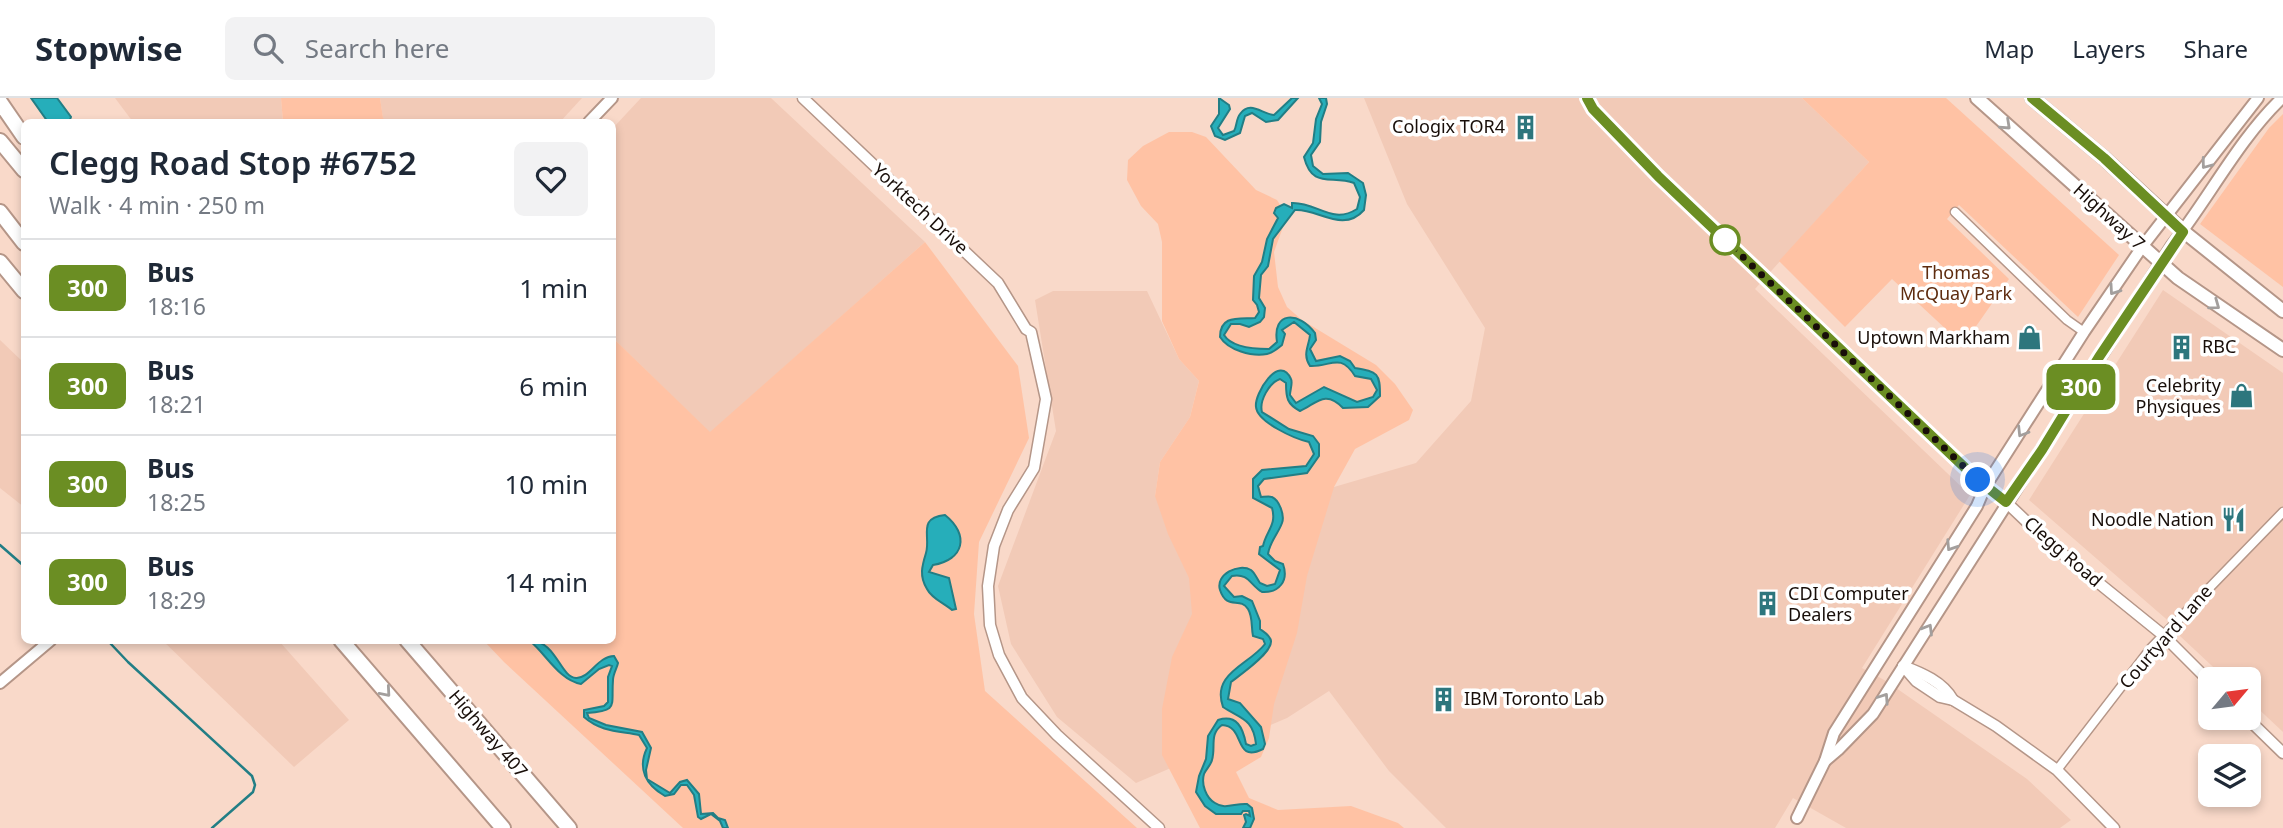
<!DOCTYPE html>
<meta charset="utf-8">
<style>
body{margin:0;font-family:"Noto Sans",sans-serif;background:#f2f2f3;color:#1f2937;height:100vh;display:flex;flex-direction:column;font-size:26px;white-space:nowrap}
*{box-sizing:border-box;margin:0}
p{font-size:23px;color:#747a83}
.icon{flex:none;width:38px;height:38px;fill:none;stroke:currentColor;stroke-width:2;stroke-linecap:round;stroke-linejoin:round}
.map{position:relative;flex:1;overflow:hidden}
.sheet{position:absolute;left:21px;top:21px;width:595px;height:525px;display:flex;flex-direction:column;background:#fff;border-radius:10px;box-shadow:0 4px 10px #0003}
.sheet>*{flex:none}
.badge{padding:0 14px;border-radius:10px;font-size:24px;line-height:46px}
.needle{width:46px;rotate:61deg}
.controls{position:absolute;left:2198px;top:569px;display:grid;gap:14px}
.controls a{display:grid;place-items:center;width:63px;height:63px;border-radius:10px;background:#fff;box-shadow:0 4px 10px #0003;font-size:35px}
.you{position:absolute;width:35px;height:35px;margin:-18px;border:5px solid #fff;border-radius:50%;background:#1a73e8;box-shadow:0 0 0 10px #1a73e833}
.map>.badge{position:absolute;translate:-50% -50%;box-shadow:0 0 0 4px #fff}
.round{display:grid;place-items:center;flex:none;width:74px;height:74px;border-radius:10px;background:#f2f2f3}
.summary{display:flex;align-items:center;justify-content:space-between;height:119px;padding:0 28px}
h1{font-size:33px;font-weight:600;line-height:52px}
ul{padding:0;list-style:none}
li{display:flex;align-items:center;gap:21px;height:98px;padding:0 28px;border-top:2px solid #e0e1e3}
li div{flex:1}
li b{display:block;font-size:26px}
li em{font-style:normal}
li .badge{min-width:77px;font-weight:700;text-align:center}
header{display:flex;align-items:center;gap:42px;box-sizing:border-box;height:98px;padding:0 35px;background:#fff;border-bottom:2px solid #e0e1e3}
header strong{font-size:33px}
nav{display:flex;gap:38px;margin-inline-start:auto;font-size:24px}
.search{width:490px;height:63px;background:#f2f2f3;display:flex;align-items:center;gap:18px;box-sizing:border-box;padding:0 24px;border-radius:10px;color:#747a83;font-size:26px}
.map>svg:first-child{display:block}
.built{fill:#f2cab7}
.green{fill:#ffc2a4}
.water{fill:#26aeba;stroke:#227e85;stroke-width:2}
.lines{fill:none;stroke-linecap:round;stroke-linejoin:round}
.stream{stroke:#227e85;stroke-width:2.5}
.minor-casing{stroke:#b59688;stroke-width:11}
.tertiary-casing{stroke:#b59688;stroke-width:13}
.secondary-casing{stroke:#b59688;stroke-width:14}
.primary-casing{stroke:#b59688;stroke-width:16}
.motorway-casing{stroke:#b59688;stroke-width:18}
.minor{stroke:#fff;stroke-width:8}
.tertiary{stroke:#fff;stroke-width:10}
.secondary{stroke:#fff;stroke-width:10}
.primary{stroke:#fff;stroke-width:12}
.motorway{stroke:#fff;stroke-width:14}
.oneway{stroke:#a39f9d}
.line-casing{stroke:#fff;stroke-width:16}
.line{stroke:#6b8e23;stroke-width:10}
.walk{stroke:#180e09;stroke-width:7;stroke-dasharray:0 12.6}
.stop-dot{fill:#fff;stroke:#6b8e23;stroke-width:3.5}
.labels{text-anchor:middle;stroke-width:7;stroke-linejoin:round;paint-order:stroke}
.poi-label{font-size:18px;fill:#180e09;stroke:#fff;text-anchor:end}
.street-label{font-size:18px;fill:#180e09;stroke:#fff}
.park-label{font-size:18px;fill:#5e2c0f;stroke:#fff}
</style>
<header>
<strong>Stopwise</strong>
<div class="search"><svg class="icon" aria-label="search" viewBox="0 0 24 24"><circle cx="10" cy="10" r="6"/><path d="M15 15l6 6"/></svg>Search here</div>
<nav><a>Map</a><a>Layers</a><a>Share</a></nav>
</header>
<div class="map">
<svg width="2283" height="730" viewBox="0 0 2283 730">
<rect width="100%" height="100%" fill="#f9d9c9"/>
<g class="built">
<path d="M 115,0 L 281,0 L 283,24 L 133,24 Z"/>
<path d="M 380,0 L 582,0 L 560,24 L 386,24 L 383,21 Z"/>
<path d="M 641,0 L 771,0 L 925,144 L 710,335 L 613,240 L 612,31 Z"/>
<path d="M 1364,0 L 1802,0 L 1869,64 L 1755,191 L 1970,397 L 1862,570 L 1886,583 L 2027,681 L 2071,722 L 2060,730 L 1846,730 L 1793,700 L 1775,730 L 1446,730 L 1389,673 L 1329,593 L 1287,620 L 1136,685 L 1057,619 L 1011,546 L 998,488 L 1056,333 L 1035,202 L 1053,193 L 1147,193 L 1179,261 L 1199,283 L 1190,319 L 1160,364 L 1155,398 L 1334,389 L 1416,365 L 1471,303 L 1485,230 L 1407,106 Z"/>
<path d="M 2163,192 L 2283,275 L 2283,634 L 2249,602 L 2249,581 L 2226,581 L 2180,538 L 2180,533 L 2029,402 Z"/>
<path d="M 0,242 L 24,265 L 24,409 L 0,390 Z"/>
<path d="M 163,543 L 279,543 L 349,622 L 294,669 Z"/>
</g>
<g class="green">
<path d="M 281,0 L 380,0 L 383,20 L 386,24 L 283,24 Z"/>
<path d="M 1802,0 L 1946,0 L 2119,157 L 2078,219 L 1959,107 L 1947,121 L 2009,181 L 1963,247 L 1892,181 L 1845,229 L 1779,163 L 1869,64 Z"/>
<path d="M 2283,16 L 2283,189 L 2200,126 L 2269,30 Z"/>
<path d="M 1169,34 L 1192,34 L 1206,39 L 1256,92 L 1277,102 L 1287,118 L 1274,154 L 1278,189 L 1287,209 L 1302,222 L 1376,267 L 1395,286 L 1413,312 L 1409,322 L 1355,351 L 1334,389 L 1307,478 L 1297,535 L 1274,606 L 1269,640 L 1261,659 L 1236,674 L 1249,700 L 1278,712 L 1351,708 L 1398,725 L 1404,730 L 1200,730 L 1162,657 L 1162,611 L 1172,559 L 1192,516 L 1189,480 L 1168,436 L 1155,398 L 1160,364 L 1190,319 L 1199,283 L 1179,261 L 1162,223 L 1162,144 L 1158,126 L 1141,108 L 1127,82 L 1128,62 L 1143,48 Z"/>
<path d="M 925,144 L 1018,268 L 1029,340 L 979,444 L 974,516 L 985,593 L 1137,730 L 683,730 L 504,564 L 484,543 L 612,542 L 613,240 L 710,334 Z"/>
</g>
<g class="water">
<path d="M 31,0 L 57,0 L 71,19 L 69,24 L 48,24 Z"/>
<path d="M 1219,0 L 1229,7 L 1230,11 L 1218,30 L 1223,37 L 1234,33 C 1237,28 1236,21 1240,16 C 1250,2 1262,16 1274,17 L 1292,0 L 1298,0 L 1278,22 L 1266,24 L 1252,15 L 1245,18 L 1240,35 L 1225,42 L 1215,38 L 1211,28 L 1219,16 Z"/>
<path d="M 1319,0 L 1326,0 L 1327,6 L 1321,24 L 1320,44 L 1311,57 L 1313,68 L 1323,76 L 1348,75 L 1363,85 L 1366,97 L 1364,112 C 1343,136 1317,110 1295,112 L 1273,141 L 1268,168 L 1261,177 L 1259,200 L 1265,210 L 1264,219 L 1260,224 L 1249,229 L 1240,226 L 1231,226 L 1224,237 C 1232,250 1255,251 1269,251 L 1277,244 C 1272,213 1299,213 1315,235 L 1316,242 L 1310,251 L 1316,263 L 1340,258 L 1350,263 L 1355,270 C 1378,274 1380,275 1380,298 L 1368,309 L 1343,310 C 1325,291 1316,306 1300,313 C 1287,306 1286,300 1286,285 L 1280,281 C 1269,285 1259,303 1262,314 L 1289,331 L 1313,338 L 1319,346 L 1319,358 L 1307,375 L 1264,381 L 1258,388 L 1261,399 C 1263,399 1270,398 1272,399 C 1279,402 1285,417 1282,425 C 1278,436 1270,443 1268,456 L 1275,463 L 1283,466 C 1289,483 1279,495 1262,494 C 1250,487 1249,475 1232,478 L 1224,488 L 1234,499 L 1242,498 L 1252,503 L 1260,523 L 1260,531 C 1264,534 1270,537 1271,543 C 1272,555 1240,577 1231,584 L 1228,601 L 1240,605 L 1261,629 L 1265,646 L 1263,651 C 1233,666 1246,628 1222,627 C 1209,636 1216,649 1212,662 C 1211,667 1206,671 1204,676 C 1201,686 1206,700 1215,705 C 1225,712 1235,705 1247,706 L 1252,710 L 1254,721 L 1250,730 L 1243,730 L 1246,724 L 1244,717 L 1246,716 L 1250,718 L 1249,713 L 1243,713 L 1241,716 L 1216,716 L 1205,708 L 1196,694 L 1199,678 L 1206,661 L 1208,638 L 1218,622 C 1237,616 1243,630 1246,646 L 1251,648 L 1256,646 C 1253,620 1241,621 1223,609 C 1211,575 1249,567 1265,546 L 1263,541 L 1253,538 C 1251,529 1253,519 1248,511 C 1240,498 1227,513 1220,492 C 1215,476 1239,465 1251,472 C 1255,475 1257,481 1260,485 L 1267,488 L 1275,486 L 1280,472 L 1259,456 L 1260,449 L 1263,448 C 1266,433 1277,427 1272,410 L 1253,400 L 1253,381 L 1262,372 L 1306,368 L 1314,356 L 1309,344 C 1295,341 1257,324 1256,309 C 1254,296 1279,255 1291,281 C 1293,285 1290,292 1290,297 L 1296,305 L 1324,289 L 1357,304 L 1373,299 L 1377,292 L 1371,281 L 1355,278 C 1340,254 1331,269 1310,268 C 1302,256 1309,248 1310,237 L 1294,224 L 1282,232 L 1285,236 L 1282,247 C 1277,251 1273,255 1267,256 C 1252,259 1228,252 1220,239 C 1220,217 1238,221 1255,220 L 1259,214 L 1257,207 L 1253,202 L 1254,178 L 1262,164 L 1267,141 L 1278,120 L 1274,115 L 1276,110 L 1284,106 L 1292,110 L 1292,105 C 1317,104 1332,127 1357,111 L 1360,99 L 1354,85 C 1331,77 1312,91 1304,59 L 1313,45 L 1316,21 L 1322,6 Z"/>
<path d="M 945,417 C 970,437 964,462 933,467 L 929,474 L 949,480 L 956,511 L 952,512 C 944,505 932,501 927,491 C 919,478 922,468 926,455 C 931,438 917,420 945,417 Z"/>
<path d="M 530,543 C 556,542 560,579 576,580 C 589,581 598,558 614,558 L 618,565 C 617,570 613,576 613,582 C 611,608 619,613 587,615 L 589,620 L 606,627 L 642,634 L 651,650 L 646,672 L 647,681 L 670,695 L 680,684 L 687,682 L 699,696 L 701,716 L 713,715 L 718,720 L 725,722 L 728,730 L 723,730 L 720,723 L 711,716 L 701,721 L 698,719 L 694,697 L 687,687 L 681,687 L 674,696 L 665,698 C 646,687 637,671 647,650 L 639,637 C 619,633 601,634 584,619 L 584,612 L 604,608 L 608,604 L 608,579 L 612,568 L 609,567 L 599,571 L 581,586 C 559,582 546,556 530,543 Z"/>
</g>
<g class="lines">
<g class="stream">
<path d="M 0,447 L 24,468"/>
<path d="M 110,545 L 128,564 L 252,678 L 255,687 L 253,694 L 212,730"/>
</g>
<defs>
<g id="minor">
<path d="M 1955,114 L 2067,222 L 2084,234"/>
<path d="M 2057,672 L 2151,550 L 2283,414"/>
</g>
<g id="tertiary">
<path d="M 803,0 L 998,185 L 1026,231 L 1031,234 L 1046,301 L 1034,370 L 1008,412 L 994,448 L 988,488 L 990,527 L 999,557 L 1022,600 L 1057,637 L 1159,730"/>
<path d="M 1587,0 L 1593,11 L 1659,78 L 1978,382 L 2006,404 L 2048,444 L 2163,537 L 2210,584"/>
<path d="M 1903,568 L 1916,583 L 1940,599 L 1953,602 L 1996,628 L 2057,672 L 2114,730"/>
<path d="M 1903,568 C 1922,575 1943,584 1953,602"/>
<path d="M 2247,620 L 2283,655"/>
</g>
<g id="secondary">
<path d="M 589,24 L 612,0"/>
<path d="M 0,585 L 51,542"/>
<path d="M 1825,663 L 1838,652 L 1873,616 L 2172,147 C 2209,100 2239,41 2282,0"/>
<path d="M 1797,720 L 1825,663 L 1834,635 L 1977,408 L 1985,389 L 2084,234 L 2142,149 L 2258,0"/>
</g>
<g id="primary">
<path d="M 1977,0 L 2178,180 L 2283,252"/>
<path d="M 2032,0 L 2104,60 L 2183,133 L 2283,213"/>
</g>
<g id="motorway">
<path d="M 0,4 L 24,39"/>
<path d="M 0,43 L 24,72"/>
<path d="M 0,114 L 24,145"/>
<path d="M 0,164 L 24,193"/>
<path d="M 341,542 L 503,730"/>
<path d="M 407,542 L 569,730"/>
</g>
</defs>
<use href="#minor" class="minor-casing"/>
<use href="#tertiary" class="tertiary-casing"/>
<use href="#secondary" class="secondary-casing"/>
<use href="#primary" class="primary-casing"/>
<use href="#motorway" class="motorway-casing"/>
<use href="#minor" class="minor"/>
<use href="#tertiary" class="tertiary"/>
<use href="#secondary" class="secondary"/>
<use href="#primary" class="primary"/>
<use href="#motorway" class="motorway"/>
</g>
<defs><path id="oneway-chevron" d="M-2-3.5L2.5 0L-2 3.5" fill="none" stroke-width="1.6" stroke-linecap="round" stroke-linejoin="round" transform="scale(1.75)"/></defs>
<g class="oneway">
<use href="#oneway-chevron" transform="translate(2006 27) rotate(43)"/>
<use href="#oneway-chevron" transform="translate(2206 66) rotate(127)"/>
<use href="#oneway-chevron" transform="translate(2114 192) rotate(125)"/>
<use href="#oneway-chevron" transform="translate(2215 207) rotate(36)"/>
<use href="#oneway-chevron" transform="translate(2022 334) rotate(122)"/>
<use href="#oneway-chevron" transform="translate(1951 448) rotate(123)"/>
<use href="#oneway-chevron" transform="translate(1928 531) rotate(-59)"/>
<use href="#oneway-chevron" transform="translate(386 594) rotate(49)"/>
<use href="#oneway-chevron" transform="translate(1884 600) rotate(-56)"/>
</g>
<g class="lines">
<defs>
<path id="line" d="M 1587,0 L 1593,11 L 1658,78 L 1978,382 L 2006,404 L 2042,352 L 2099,259 L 2183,134 L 2104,60 L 2032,0"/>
</defs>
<use href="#line" class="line-casing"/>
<use href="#line" class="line"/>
<path class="walk" d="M 1725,142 L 1978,382"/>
</g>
<defs>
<symbol id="building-bare" viewBox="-9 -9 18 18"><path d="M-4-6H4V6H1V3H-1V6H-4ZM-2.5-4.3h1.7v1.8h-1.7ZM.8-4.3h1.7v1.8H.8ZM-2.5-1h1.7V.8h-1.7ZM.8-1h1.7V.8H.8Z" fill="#2d767d" stroke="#fff" stroke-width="2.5" paint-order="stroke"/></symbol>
<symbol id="shop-bare" viewBox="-9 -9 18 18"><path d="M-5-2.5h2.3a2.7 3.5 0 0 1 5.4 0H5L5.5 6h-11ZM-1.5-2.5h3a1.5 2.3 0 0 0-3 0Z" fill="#2d767d" stroke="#fff" stroke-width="2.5" paint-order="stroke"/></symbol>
<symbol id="restaurant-bare" viewBox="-9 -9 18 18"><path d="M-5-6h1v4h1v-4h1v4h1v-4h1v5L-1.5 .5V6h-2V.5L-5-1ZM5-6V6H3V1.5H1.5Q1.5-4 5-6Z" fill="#2d767d" stroke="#fff" stroke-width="2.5" paint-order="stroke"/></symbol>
</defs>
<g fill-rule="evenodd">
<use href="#building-bare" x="1508" y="12" width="35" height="35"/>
<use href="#shop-bare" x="2012" y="222" width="35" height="35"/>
<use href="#building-bare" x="2164" y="232" width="35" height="35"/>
<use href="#shop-bare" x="2224" y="280" width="35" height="35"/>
<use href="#restaurant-bare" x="2216" y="404" width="35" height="35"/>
<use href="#building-bare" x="1750" y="488" width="35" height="35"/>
<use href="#building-bare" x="1426" y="584" width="35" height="35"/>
</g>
<circle class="stop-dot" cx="1725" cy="142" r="14"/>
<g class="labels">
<g class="poi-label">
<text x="1505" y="35">Cologix TOR4</text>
<text x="2010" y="246">Uptown Markham</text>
<text x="2202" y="255" text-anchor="start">RBC</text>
<text x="2221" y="294">Celebrity<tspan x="2221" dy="21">Physiques</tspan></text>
<text x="2214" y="428">Noodle Nation</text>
<text x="1788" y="502" text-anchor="start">CDI Computer<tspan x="1788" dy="21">Dealers</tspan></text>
<text x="1464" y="607" text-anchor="start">IBM Toronto Lab</text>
</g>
<g class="street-label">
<text transform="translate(920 111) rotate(43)" y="6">Yorktech Drive</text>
<text transform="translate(2109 119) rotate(42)" y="6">Highway 7</text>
<text transform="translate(2063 454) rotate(41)" y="6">Clegg Road</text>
<text transform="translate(2166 539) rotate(-49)" y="6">Courtyard Lane</text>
<text transform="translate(488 636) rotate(49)" y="6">Highway 407</text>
</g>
<g class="park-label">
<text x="1956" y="181">Thomas<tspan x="1956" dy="21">McQuay Park</tspan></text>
</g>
</g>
</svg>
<div class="controls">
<a><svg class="needle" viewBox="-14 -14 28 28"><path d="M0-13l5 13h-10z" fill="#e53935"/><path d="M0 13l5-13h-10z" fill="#747a83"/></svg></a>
<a><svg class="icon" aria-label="layers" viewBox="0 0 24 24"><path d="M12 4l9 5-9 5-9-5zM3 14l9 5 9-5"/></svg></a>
</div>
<div class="you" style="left:1978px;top:382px"></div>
<b class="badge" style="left:2081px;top:289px;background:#6b8e23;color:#fff">300</b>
<section class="sheet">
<div class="summary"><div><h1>Clegg Road Stop #6752</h1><p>Walk · 4 min · 250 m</p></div><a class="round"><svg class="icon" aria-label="heart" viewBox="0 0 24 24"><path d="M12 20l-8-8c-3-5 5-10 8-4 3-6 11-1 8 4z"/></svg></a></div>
<ul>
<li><span class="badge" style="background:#6b8e23;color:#fff">300</span><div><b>Bus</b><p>18:16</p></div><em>1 min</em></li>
<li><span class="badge" style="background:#6b8e23;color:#fff">300</span><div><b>Bus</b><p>18:21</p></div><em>6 min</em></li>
<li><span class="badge" style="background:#6b8e23;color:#fff">300</span><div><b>Bus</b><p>18:25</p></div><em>10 min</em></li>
<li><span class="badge" style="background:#6b8e23;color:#fff">300</span><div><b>Bus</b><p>18:29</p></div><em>14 min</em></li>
</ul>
</section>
</div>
